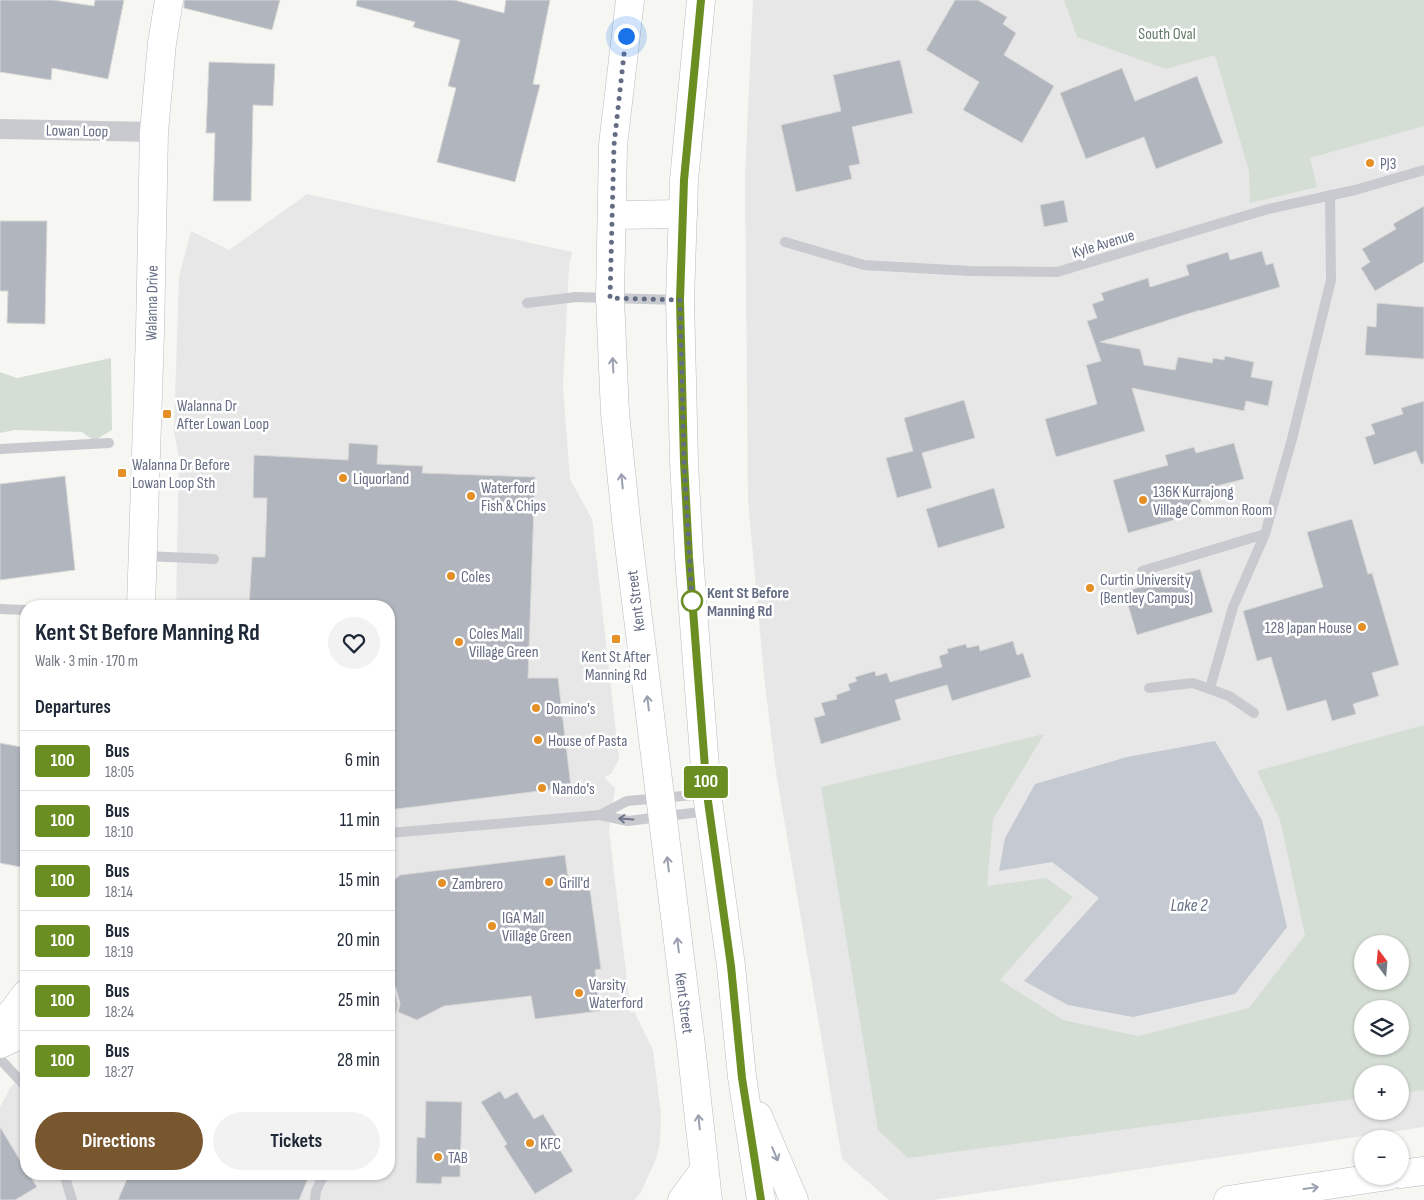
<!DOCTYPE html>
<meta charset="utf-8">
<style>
body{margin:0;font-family:"Sofia Sans Condensed",sans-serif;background:#f2f2f3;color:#1f2937;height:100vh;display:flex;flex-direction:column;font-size:19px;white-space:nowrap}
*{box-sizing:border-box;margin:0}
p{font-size:16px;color:#747a83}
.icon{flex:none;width:28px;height:28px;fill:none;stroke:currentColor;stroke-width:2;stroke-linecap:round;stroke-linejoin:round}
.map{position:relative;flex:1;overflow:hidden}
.panel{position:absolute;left:20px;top:600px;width:375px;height:580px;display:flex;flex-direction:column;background:#fff;border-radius:20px;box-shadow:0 1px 4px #0004}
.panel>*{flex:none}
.badge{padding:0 10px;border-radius:4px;font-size:18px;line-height:32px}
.needle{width:32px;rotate:344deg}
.buttons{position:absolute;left:1354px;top:935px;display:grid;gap:10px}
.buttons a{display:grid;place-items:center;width:55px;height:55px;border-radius:50%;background:#fff;box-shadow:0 1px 4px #0004;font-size:25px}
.you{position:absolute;width:25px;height:25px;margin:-12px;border:4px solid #fff;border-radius:50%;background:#1a73e8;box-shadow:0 0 0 8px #1a73e833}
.map>.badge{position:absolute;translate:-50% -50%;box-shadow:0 0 0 2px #fff}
h2{padding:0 15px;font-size:19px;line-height:45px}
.round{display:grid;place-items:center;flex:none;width:52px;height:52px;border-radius:26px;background:#f2f2f3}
.overview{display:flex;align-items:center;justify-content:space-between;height:85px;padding:0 15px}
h1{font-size:24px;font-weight:700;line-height:38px}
.primary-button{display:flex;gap:10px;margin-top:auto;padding:10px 15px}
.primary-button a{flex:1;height:58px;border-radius:30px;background:#78572f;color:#fff;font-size:20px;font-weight:700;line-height:58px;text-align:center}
.primary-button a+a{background:#f2f2f3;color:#1f2937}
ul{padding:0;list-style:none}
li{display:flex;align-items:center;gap:15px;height:60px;padding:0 15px;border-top:1px solid #e0e1e3}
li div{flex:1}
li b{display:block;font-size:19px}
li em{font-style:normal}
li .badge{min-width:55px;font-weight:700;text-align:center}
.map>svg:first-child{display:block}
.built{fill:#e7e7e7;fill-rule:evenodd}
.green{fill:#d5ded5;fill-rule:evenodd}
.water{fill:#c5c9d2}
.building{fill:#b1b5bd;stroke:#d8d8d6}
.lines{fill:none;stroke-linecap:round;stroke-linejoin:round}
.secondary-casing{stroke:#b9bbc1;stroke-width:29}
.primary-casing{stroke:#b9bbc0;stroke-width:29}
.lane{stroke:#c9cacf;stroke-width:10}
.street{stroke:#c9cacf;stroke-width:20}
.secondary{stroke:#fff;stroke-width:28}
.primary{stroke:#fff;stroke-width:28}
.oneway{stroke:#9ba0b0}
.oneway2{stroke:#6f768c}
.line-casing{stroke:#fff;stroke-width:11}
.line{stroke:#6b8e23;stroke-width:8}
.walk{stroke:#656d85;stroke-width:5;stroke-dasharray:0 9}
.poi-dot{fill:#e59026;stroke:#fff;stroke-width:2}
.stop-dot{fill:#fff;stroke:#6b8e23;stroke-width:2.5}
.labels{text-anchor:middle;stroke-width:5;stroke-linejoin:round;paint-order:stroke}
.park-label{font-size:16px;fill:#647c67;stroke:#fff}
.street-label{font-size:16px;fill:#656d85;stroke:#fff}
.poi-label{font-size:16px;fill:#656d85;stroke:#fff;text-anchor:start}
.stop-label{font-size:16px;font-weight:bold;fill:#656d85;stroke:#fff;text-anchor:start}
.water-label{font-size:18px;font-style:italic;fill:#667488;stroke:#fff}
</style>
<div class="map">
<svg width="1424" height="1200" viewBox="0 0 1424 1200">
<rect width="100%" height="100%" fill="#f6f7f3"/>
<g class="built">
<path d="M 753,0 L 1424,0 L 1424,1127 L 932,1200 L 889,1200 L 842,1159 L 775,766 L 764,676 L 748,500 L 745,177 ZM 1362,944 L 1400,944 L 1400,981 L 1362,981 ZM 1362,1009 L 1400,1009 L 1400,1046 L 1362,1046 ZM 1362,1074 L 1400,1074 L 1400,1111 L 1362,1111 Z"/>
<path d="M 307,194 L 572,252 L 569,267 L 563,387 L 570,479 L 592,519 L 619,759 L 611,774 L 604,777 L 615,788 L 609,831 L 631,1013 L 634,1011 L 653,1050 L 661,1114 L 660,1142 L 656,1159 L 640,1194 L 634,1200 L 0,1200 L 0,1107 L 10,1088 L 26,1071 L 26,1174 L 389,1174 L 389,606 L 176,606 L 179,458 L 174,431 L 179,277 L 191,231 L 229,250 Z"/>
</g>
<g class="green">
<path d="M 1064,0 L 1424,0 L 1424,126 L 1310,158 L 1317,187 L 1250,203 L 1249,171 L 1215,55 L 1166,69 L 1077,37 Z"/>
<path d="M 111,358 L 112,430 L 94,441 L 82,432 L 15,430 L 0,433 L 0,372 L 17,378 Z"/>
<path d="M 1424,725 L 1424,1090 L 1400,1093 L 1400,1074 L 1362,1074 L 1362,1098 L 908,1158 L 878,1130 L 821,787 L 1044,734 L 993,819 L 987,886 L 1046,878 L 1073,897 L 1000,980 L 1063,1020 L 1138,1036 L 1249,1008 L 1305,935 L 1280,820 L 1257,771 ZM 1362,944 L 1400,944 L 1400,981 L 1362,981 ZM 1362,1009 L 1400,1009 L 1400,1046 L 1362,1046 Z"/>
</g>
<path class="water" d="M 1215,741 L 1262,820 L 1287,927 L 1235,994 L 1133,1017 L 1068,1005 L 1024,981 L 1099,898 L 1052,862 L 999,871 L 1005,838 L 1035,784 L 1127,757 Z"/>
<g class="building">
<path d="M 0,0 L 53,0 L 94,6 L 95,0 L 124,0 L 108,79 L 52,68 L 51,80 L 0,72 Z"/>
<path d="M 184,0 L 280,0 L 272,30 L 184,8 Z"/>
<path d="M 357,0 L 454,0 L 504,13 L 506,0 L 550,0 L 533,84 L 540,85 L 515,182 L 437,162 L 456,88 L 448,86 L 460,40 L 413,27 L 415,22 L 356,6 Z"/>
<path d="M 955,0 L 978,0 L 1007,17 L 1003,24 L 1016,33 L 1004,55 L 1054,86 L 1022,143 L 963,110 L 979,82 L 926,50 Z"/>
<path d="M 900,60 L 913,113 L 852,127 L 860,164 L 849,166 L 852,179 L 796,192 L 781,125 L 841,111 L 833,75 Z"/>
<path d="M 209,62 L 275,64 L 273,106 L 253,105 L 251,201 L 213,201 L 215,133 L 206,133 Z"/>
<path d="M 1122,68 L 1135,101 L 1197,76 L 1223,143 L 1156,169 L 1144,137 L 1086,159 L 1060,93 Z"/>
<path d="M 1064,200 L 1068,222 L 1044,227 L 1040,205 Z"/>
<path d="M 1424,206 L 1424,262 L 1375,291 L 1361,268 L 1370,262 L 1362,249 L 1396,229 L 1393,224 Z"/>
<path d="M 0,221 L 47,221 L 45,324 L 7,323 L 8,291 L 0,291 Z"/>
<path d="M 1262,251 L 1266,265 L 1273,263 L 1280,287 L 1200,311 L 1200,310 L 1100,342 L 1140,349 L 1144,365 L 1175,370 L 1178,357 L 1212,363 L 1213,358 L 1224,360 L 1225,356 L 1254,362 L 1251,377 L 1273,381 L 1268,406 L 1246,401 L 1244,411 L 1132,388 L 1145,431 L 1056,457 L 1045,419 L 1097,404 L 1086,365 L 1101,361 L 1087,321 L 1097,318 L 1092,304 L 1104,300 L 1101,293 L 1148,278 L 1150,287 L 1189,275 L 1186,265 L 1228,252 L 1230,260 Z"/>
<path d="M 1377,303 L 1424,307 L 1424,359 L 1365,355 L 1367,326 L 1376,327 Z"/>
<path d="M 964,400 L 975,438 L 922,453 L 932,488 L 897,498 L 886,458 L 913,451 L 904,418 Z"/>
<path d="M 1424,401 L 1424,464 L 1421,464 L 1416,451 L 1374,465 L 1365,437 L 1375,434 L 1371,424 L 1403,414 L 1401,408 Z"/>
<path d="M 349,443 L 378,445 L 377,464 L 423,466 L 422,473 L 535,477 L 528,678 L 558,678 L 571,787 L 389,810 L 389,606 L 249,606 L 252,557 L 265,557 L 267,498 L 253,498 L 254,455 L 348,460 Z"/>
<path d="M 1234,443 L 1244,479 L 1205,489 L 1200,504 L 1171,512 L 1174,520 L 1128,533 L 1113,480 L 1168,465 L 1165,455 L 1194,447 L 1196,453 Z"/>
<path d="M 65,476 L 75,570 L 0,580 L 0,484 Z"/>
<path d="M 994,488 L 1005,528 L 938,548 L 926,509 Z"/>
<path d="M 1352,519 L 1368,574 L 1372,573 L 1399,665 L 1372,673 L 1379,696 L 1353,704 L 1356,714 L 1332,721 L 1326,700 L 1287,711 L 1271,657 L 1257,661 L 1243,611 L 1323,587 L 1307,532 Z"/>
<path d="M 1200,569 L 1213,612 L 1137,635 L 1124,592 Z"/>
<path d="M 1013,641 L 1017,655 L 1023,653 L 1031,677 L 952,701 L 947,685 L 895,700 L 901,720 L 821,744 L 814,718 L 825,715 L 821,703 L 837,699 L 836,695 L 850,690 L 848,684 L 857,681 L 855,677 L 875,671 L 876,676 L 887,673 L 890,682 L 942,667 L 939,656 L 948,653 L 947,649 L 966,644 L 967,648 L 979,645 L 980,651 Z"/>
<path d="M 0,743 L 26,748 L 26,868 L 0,863 Z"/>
<path d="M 565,855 L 568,878 L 588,875 L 601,969 L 595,970 L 600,1011 L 535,1019 L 531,996 L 444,1006 L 417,1020 L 398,1012 L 400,1004 L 396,988 L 393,985 L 389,983 L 389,884 L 400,875 Z"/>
<path d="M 500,1091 L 505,1099 L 517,1092 L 534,1119 L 543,1114 L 559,1140 L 555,1142 L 573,1171 L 535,1194 L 504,1146 L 507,1144 L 481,1102 Z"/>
<path d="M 426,1101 L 462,1102 L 460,1177 L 442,1177 L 441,1184 L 416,1183 L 417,1137 L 425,1138 Z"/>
<path d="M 0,1127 L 26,1170 L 26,1174 L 29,1174 L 37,1187 L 15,1200 L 0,1200 Z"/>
<path d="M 129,1174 L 310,1174 L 299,1200 L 118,1200 Z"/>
</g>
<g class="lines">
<defs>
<g id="secondary">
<path d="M 141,606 L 150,333 L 154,132 L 162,43 L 169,0"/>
<path d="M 0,1032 L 11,1014 L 26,994"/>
<path d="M 0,1044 L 26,1032"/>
</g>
<g id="primary">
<path d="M 630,0 L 613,145 L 610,298 L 615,413 L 627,529 L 691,1046 L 708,1200"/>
<path d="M 701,0 L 684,180 L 680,300 L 684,462 L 689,557 L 707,794 L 731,966 L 742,1077 L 761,1200"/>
<path d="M 612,215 L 683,214"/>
<path d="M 758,1116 L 794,1200"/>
<path d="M 1400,1174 L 1424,1171"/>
<path d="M 682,1200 L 704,1170"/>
<path d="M 1228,1200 L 1388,1176"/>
</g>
</defs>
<use href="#secondary" class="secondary-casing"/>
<use href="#primary" class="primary-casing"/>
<g class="lane">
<path d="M 785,242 L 864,265 L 969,271 L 1057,272 L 1268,209 L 1355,190 L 1424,170"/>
<path d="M 527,303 L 576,297 L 678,300"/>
<path d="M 0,449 L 109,443"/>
<path d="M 145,556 L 214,559"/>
<path d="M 1142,571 L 1265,534"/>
<path d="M 0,609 L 26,610"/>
<path d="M 1149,688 L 1193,683 L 1229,696 L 1254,713"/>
<path d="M 1210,688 L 1233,607 L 1265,534 L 1292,439 L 1331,280 L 1330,195"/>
<path d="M 600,815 L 627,801 L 705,794"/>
<path d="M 389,833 L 600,815 L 628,821 L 708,811"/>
<path d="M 389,990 L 393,1005 L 389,1018"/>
<path d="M 0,1059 L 26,1087"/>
<path d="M 64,1174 L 72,1200"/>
<path d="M 315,1200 L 316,1191 L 324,1174"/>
</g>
<path class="street" d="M 0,129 L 154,132"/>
<use href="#secondary" class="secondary"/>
<use href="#primary" class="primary"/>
</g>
<defs><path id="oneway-shaft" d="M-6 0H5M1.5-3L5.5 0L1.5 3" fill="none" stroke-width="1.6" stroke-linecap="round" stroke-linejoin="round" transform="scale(1.25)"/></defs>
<g class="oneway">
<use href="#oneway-shaft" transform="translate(613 365) rotate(-93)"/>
<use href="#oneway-shaft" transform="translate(622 481) rotate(-96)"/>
<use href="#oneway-shaft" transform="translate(648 703) rotate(-97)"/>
<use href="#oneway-shaft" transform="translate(668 864) rotate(-97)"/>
<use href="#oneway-shaft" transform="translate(678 945) rotate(-97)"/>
<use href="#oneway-shaft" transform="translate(699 1122) rotate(-96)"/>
<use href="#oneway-shaft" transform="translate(775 1154) rotate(67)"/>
<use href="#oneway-shaft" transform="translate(1311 1188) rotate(-8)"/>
</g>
<use class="oneway2" href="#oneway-shaft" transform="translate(626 819) rotate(-176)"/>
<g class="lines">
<defs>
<path id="line" d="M 701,0 L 684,180 L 680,300 L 684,462 L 689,557 L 707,794 L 731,966 L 742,1078 L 761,1200"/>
</defs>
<use href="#line" class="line-casing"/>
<use href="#line" class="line"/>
<path class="walk" d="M 626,36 L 614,145 L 610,298 L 680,300 L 684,462 L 692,601"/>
</g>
<g class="poi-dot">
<circle cx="1370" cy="163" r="5"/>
<rect x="162" y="409" width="10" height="10" rx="2.5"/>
<rect x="117" y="468" width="10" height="10" rx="2.5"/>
<circle cx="343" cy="478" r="5"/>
<circle cx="471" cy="496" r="5"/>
<circle cx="1143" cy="500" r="5"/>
<circle cx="451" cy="576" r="5"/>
<circle cx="1090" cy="588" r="5"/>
<circle cx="1362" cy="627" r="5"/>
<rect x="611" y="634" width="10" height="10" rx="2.5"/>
<circle cx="459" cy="642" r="5"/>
<circle cx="536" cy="708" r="5"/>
<circle cx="538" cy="740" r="5"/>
<circle cx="542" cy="788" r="5"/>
<circle cx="549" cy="882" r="5"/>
<circle cx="442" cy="883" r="5"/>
<circle cx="492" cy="926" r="5"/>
<circle cx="579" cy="993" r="5"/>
<circle cx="530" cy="1143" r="5"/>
<circle cx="438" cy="1157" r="5"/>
</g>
<circle class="stop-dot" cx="692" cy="601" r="10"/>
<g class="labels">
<g class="park-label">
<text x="1167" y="39">South Oval</text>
</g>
<g class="street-label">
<text transform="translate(77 130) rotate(1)" y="6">Lowan Loop</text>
<text transform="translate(1103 243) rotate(-17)" y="6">Kyle Avenue</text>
<text transform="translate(151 303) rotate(-89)" y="6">Walanna Drive</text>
<text transform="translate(635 601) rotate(-97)" y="6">Kent Street</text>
<text transform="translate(685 1003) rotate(83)" y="6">Kent Street</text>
</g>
<g class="poi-label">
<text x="1380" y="169">PJ3</text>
<text x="177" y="411">Walanna Dr<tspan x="177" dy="18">After Lowan Loop</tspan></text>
<text x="132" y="470">Walanna Dr Before<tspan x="132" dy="18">Lowan Loop Sth</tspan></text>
<text x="353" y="484">Liquorland</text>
<text x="481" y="493">Waterford<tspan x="481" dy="18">Fish &amp; Chips</tspan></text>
<text x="1153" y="497">136K Kurrajong<tspan x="1153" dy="18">Village Common Room</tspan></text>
<text x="461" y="582">Coles</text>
<text x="1100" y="585">Curtin University<tspan x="1100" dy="18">(Bentley Campus)</tspan></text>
<text x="1352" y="633" text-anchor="end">128 Japan House</text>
<text x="469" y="639">Coles Mall<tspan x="469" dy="18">Village Green</tspan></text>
<text x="616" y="662" text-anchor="middle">Kent St After<tspan x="616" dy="18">Manning Rd</tspan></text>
<text x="546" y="714">Domino's</text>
<text x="548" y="746">House of Pasta</text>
<text x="552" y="794">Nando's</text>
<text x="559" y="888">Grill'd</text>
<text x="452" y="889">Zambrero</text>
<text x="502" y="923">IGA Mall<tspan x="502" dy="18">Village Green</tspan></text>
<text x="589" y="990">Varsity<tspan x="589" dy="18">Waterford</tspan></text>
<text x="540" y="1149">KFC</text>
<text x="448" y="1163">TAB</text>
</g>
<g class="stop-label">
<text x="707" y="598">Kent St Before<tspan x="707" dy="18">Manning Rd</tspan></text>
</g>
<g class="water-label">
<text x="1189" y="911">Lake 2</text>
</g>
</g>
</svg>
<div class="buttons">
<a><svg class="needle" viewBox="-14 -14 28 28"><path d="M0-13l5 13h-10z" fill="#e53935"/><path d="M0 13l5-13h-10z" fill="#747a83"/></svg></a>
<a><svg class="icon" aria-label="layers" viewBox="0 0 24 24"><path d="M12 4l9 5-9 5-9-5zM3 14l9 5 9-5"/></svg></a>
<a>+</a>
<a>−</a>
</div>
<div class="you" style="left:626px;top:36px"></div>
<b class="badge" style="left:706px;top:782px;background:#6b8e23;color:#fff">100</b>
<section class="panel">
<div class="overview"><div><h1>Kent St Before Manning Rd</h1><p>Walk · 3 min · 170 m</p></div><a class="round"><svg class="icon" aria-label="heart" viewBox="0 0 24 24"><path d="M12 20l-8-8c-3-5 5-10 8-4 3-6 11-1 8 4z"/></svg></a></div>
<h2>Departures</h2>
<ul>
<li><span class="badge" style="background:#6b8e23;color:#fff">100</span><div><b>Bus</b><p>18:05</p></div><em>6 min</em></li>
<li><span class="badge" style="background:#6b8e23;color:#fff">100</span><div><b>Bus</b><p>18:10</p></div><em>11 min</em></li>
<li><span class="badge" style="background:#6b8e23;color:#fff">100</span><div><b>Bus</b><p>18:14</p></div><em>15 min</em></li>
<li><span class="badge" style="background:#6b8e23;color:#fff">100</span><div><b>Bus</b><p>18:19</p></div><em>20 min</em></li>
<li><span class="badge" style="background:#6b8e23;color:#fff">100</span><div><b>Bus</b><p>18:24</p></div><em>25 min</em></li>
<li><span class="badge" style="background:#6b8e23;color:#fff">100</span><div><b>Bus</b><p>18:27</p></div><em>28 min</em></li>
</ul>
<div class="primary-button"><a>Directions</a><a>Tickets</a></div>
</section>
</div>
